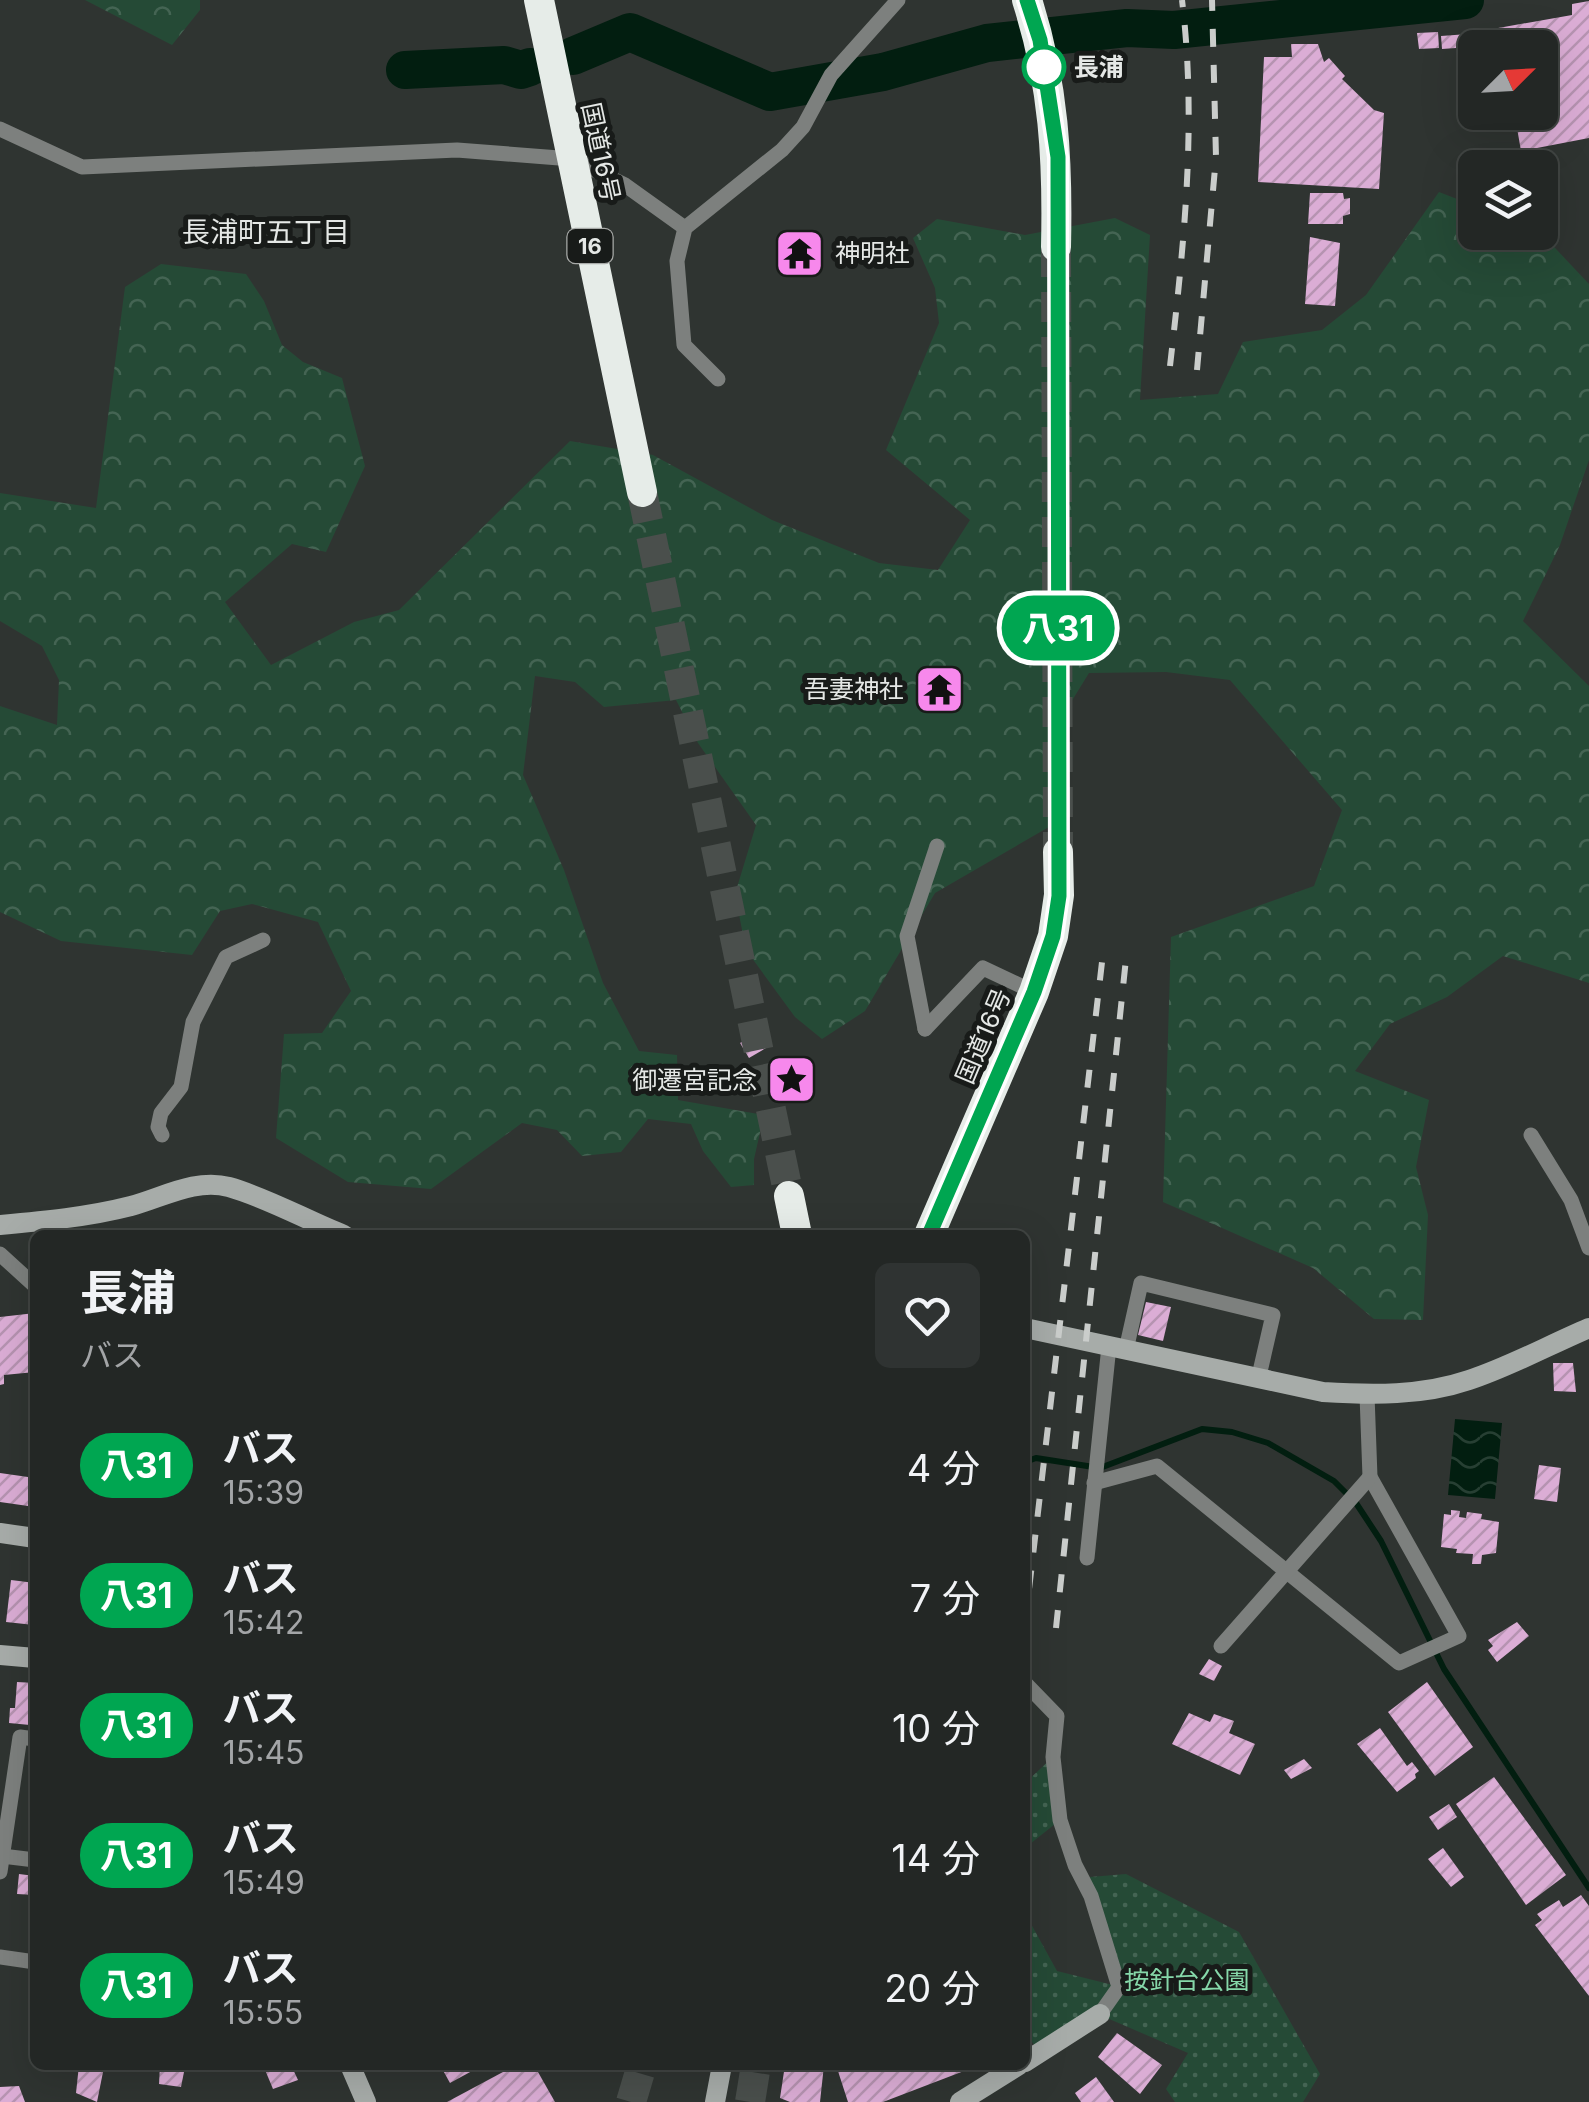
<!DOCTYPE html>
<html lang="ja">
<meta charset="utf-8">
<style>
body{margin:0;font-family:Inter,"Noto Sans JP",sans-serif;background:#2f3332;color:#f1f3f6;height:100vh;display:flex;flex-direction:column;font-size:38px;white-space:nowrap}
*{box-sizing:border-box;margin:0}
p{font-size:32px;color:#a3a5a7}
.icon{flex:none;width:55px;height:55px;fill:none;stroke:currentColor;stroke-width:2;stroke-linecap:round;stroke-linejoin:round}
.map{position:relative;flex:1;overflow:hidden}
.sheet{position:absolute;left:30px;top:1230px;width:1000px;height:840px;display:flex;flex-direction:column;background:#232725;border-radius:15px;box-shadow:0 10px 40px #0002,0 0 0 2px #404442}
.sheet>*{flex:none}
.badge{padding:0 20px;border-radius:32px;font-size:35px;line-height:65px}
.needle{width:65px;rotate:66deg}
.fabs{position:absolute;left:1458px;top:30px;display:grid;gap:20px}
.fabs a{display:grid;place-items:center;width:100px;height:100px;border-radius:15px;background:#232725;box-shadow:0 10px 40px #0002,0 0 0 2px #404442;font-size:50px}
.map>.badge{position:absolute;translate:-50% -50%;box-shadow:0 0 0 5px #fff}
.round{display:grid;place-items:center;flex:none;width:105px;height:105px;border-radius:15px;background:#2f3332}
.head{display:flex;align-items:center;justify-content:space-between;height:170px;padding:0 50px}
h1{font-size:48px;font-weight:700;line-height:75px}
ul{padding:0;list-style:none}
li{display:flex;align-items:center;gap:30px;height:130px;padding:0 50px}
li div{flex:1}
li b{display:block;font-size:38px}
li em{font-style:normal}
li .badge{min-width:110px;font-weight:700;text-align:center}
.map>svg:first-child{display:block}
.grass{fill:url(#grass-dots)}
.forest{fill:url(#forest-crowns)}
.water{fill:url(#water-waves)}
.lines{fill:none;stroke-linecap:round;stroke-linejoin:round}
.stream{stroke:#021e10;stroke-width:6}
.river{stroke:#021e10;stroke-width:38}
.building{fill:url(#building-hatch)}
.highway-tunnel{stroke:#4a4f4c;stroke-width:30;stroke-dasharray:30 15;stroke-linecap:butt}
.street{stroke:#7d807e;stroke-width:15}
.secondary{stroke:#a7aca9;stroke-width:20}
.highway{stroke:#e6ece8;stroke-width:30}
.rail{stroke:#cacdcb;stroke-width:6;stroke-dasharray:18 18;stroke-linecap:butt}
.line-casing{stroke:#fff;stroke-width:22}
.line{stroke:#00a651;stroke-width:15}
.stop-dot{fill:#fff;stroke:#00a651;stroke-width:5}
.labels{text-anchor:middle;stroke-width:10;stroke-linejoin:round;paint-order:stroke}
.shield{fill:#181b19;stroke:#a8aaa8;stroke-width:2.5}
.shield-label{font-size:22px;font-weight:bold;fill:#e5e8e6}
.stop-label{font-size:25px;font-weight:bold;fill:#e5e8e6;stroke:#181b19;text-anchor:start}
.street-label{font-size:25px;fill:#e5e8e6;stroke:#181b19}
.poi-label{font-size:25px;fill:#e5e8e6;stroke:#181b19;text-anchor:end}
.park-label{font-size:25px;fill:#86d8aa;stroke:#181b19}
.neighbourhood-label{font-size:28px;fill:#e5e8e6;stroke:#181b19}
</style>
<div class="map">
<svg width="1589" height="2102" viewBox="0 0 1589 2102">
<defs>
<pattern id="grass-dots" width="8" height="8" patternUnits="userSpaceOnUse" patternTransform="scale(2.5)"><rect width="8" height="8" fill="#254a36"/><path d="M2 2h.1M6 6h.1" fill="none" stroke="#446453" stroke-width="1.8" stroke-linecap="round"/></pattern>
<pattern id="forest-crowns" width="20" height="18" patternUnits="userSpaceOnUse" patternTransform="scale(2.5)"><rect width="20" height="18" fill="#254a36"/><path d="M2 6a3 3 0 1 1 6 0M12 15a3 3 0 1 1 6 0" fill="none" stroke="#446453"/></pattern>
<pattern id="water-waves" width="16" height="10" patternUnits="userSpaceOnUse" patternTransform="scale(2.5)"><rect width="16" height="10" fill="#021e10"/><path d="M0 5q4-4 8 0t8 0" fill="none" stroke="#273f33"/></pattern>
<pattern id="building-hatch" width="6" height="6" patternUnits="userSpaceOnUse" patternTransform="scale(2.5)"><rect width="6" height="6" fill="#dbadd5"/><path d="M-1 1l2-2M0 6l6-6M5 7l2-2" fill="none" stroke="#b693b1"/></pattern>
</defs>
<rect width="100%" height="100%" fill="#2f3431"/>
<g class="grass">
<path d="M 1053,1757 L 1060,1820 L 1025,1848 L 1025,1783 Z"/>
<path d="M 1126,1874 L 1239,1932 L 1320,2074 L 1303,2102 L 1175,2102 L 1166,2089 L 1188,2053 L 1100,2015 L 1040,2053 L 1025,2032 L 1025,1913 L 1057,1971 L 1117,1986 L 1091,1896 L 1090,1877 Z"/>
</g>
<g class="forest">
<path d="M 85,0 L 200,0 L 200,10 L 172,45 Z"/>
<path d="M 1439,192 L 1475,206 L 1475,232 L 1540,232 L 1589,284 L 1589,460 L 1560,545 L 1523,621 L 1589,686 L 1589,983 L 1503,956 L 1447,997 L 1390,1024 L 1355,1071 L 1429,1100 L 1416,1167 L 1428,1215 L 1423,1320 L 1374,1319 L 1313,1268 L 1163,1202 L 1171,937 L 1314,886 L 1342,810 L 1230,680 L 1166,672 L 1089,673 L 1052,733 L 1068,816 L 935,893 L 865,1011 L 822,1039 L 795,1017 L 746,950 L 735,894 L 756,825 L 698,743 L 676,700 L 604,707 L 575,682 L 535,676 L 523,775 L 564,870 L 603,983 L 639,1051 L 677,1055 L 678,1100 L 764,1115 L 754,1159 L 754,1185 L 731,1187 L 703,1151 L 691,1124 L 648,1119 L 621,1152 L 582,1156 L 557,1130 L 522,1123 L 431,1189 L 348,1182 L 276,1138 L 284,1034 L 322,1033 L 351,991 L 318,922 L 252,904 L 220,911 L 192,955 L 61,941 L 0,912 L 0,706 L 57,725 L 59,680 L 42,646 L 0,621 L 0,493 L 96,508 L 125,287 L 161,264 L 246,274 L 264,301 L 282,345 L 303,362 L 342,378 L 365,466 L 326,552 L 292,544 L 225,602 L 271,665 L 354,622 L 399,610 L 570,441 L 653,455 L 772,520 L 879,563 L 938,570 L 970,520 L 886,450 L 939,323 L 935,288 L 913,238 L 937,219 L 1025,235 L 1115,218 L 1150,235 L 1140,400 L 1218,394 L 1243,342 L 1322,330 L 1366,295 Z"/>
</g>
<path class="water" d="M 1455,1419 L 1502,1423 L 1495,1499 L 1448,1495 Z"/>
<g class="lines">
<path class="stream" d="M 1025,1462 L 1036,1458 L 1100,1468 L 1202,1429 L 1232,1432 L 1268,1443 L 1334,1481 L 1356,1503 L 1381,1541 L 1444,1669 L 1589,1888"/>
<g class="river">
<path d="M 573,56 L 630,32 L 770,92 L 883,72 L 987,43 L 1127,28 L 1174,30 L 1465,0"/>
<path d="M 405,70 L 504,65 L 521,70 L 530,67"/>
</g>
</g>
<g class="building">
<path d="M 1589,1 L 1589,138 L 1521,151 L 1517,128 L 1498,131 L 1495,112 L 1540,112 L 1540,48 L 1489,48 L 1487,30 L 1572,15 L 1572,4 Z"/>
<path d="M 1438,32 L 1439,48 L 1419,49 L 1417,33 Z"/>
<path d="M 1468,34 L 1470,52 L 1458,53 L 1456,48 L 1442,49 L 1441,36 Z"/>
<path d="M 1291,44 L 1318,44 L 1324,62 L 1329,58 L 1345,76 L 1342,79 L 1374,110 L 1384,113 L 1379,189 L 1258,182 L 1264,57 L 1292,57 Z"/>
<path d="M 1310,193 L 1343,193 L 1344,199 L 1350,198 L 1350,214 L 1343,216 L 1343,224 L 1308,224 Z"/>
<path d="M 1310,237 L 1340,243 L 1335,306 L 1305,304 Z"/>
<path d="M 943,674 L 955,693 L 935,705 L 923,686 Z"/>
<path d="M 757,1033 L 766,1048 L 749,1058 L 740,1043 Z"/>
<path d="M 1146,1302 L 1171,1307 L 1163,1341 L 1138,1335 Z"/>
<path d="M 35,1313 L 35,1372 L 4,1375 L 4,1384 L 0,1385 L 0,1317 Z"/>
<path d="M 1553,1363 L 1573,1363 L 1576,1392 L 1554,1391 Z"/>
<path d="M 1539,1465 L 1561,1468 L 1557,1502 L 1534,1499 Z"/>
<path d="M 0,1473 L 35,1478 L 35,1507 L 0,1502 Z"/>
<path d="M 1451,1510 L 1460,1511 L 1459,1517 L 1466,1518 L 1467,1512 L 1482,1514 L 1481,1519 L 1499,1522 L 1496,1553 L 1482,1555 L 1481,1564 L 1472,1564 L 1473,1554 L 1456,1553 L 1457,1549 L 1441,1547 L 1444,1514 L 1451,1515 Z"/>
<path d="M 11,1580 L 35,1583 L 34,1625 L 6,1622 Z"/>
<path d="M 1517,1622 L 1529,1636 L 1497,1662 L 1488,1650 L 1493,1646 L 1488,1640 Z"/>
<path d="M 1209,1659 L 1222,1666 L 1214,1681 L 1199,1674 Z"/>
<path d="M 17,1682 L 35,1683 L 35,1720 L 30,1720 L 30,1725 L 9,1723 L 10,1708 L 15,1708 Z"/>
<path d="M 1427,1682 L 1473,1747 L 1435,1776 L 1388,1712 Z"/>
<path d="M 1189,1713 L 1210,1722 L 1214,1714 L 1234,1721 L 1229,1733 L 1255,1744 L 1240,1775 L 1172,1744 Z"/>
<path d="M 1380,1728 L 1407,1766 L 1412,1762 L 1419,1771 L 1415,1774 L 1416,1778 L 1397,1792 L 1357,1744 Z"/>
<path d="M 1304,1759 L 1312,1768 L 1291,1779 L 1284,1770 Z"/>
<path d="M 1494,1777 L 1566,1875 L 1526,1905 L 1456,1804 Z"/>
<path d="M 1449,1804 L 1457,1817 L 1438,1830 L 1429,1817 Z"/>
<path d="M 1443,1848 L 1464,1877 L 1451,1887 L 1428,1859 Z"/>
<path d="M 19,1874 L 35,1876 L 35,1895 L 17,1894 Z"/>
<path d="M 1581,1895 L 1589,1906 L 1589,1996 L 1535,1925 L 1542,1920 L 1537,1914 L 1559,1900 L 1563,1907 Z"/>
<path d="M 1117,2033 L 1162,2065 L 1140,2094 L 1098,2057 Z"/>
<path d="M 79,2065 L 104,2067 L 97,2102 L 76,2093 Z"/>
<path d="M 160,2065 L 185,2067 L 181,2087 L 159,2084 Z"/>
<path d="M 263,2065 L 291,2065 L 298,2080 L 273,2089 Z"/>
<path d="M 440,2065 L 483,2065 L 450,2083 Z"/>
<path d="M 516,2065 L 534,2065 L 555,2102 L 447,2102 Z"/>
<path d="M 785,2065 L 824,2065 L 820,2102 L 790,2102 L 780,2098 Z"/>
<path d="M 836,2065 L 964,2065 L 964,2071 L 883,2102 L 848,2102 Z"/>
<path d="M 1096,2077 L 1114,2102 L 1081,2102 L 1075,2093 Z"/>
<path d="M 19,2086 L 25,2102 L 0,2102 L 0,2087 Z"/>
</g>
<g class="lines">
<g class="highway-tunnel">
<path d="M 1056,247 L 1058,852"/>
<path d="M 642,492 L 789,1196"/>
<path d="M 631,2102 L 642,2065"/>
<path d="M 750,2102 L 756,2065"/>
</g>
<g class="street">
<path d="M 0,129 L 82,167 L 457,150 L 572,159 L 625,185 L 685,228"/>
<path d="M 718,379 L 684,345 L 677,261 L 685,228 L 782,150 L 803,127 L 831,75 L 898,0"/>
<path d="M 925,1029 L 907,936 L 937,846"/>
<path d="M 925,1029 L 983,968 L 1034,992"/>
<path d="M 162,1135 L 158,1127 L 161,1113 L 181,1087 L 193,1022 L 226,957 L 263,940"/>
<path d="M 1531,1135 L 1571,1200 L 1589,1248"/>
<path d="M 0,1254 L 35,1286"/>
<path d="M 1126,1350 L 1141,1283 L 1273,1315 L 1259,1376"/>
<path d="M 1094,1483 L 1157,1466 L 1399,1663 L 1459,1636 L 1370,1477 L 1367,1395"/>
<path d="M 1087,1558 L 1109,1346"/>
<path d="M 1221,1646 L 1370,1477"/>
<path d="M 1025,1683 L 1057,1716 L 1053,1757 L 1060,1820 L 1075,1865 L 1091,1896 L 1119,1987 L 1100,2014"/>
<path d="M 2,1856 L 35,1860"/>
<path d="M 0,1872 L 20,1737 L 35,1739"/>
<path d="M 0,1957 L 35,1962"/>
</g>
<g class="secondary">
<path d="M 0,1225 C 44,1221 88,1217 131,1206 C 162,1198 195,1178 229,1187 C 268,1198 306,1220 344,1235"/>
<path d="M 1025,1328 L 1323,1392 C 1372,1395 1422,1396 1469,1380 C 1509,1367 1549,1345 1589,1328"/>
<path d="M 0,1533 L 35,1538"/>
<path d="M 0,1655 L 35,1658"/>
<path d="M 1025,2062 L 1100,2014"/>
<path d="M 350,2065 L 366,2102"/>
<path d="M 715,2102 L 722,2065"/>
<path d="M 960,2102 L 1019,2065"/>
</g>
<g class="highway">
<path d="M 539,0 L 642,492"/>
<path d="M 1027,0 C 1054,84 1058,160 1056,247"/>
<path d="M 789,1196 L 797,1235"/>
<path d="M 929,1235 L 1034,992 L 1053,936 L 1059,895 L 1058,852"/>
</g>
<g class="rail">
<path d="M 1170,366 C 1184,244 1197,123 1182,0"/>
<path d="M 1197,370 L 1216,157 L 1212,0"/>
<path d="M 1025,1624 L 1104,945"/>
<path d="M 1056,1628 L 1127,949"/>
</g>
</g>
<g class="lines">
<defs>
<path id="line" d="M 929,1235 L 1034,992 L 1053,936 L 1059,896 L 1058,157 L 1040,40 L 1027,0"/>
</defs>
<use href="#line" class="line-casing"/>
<use href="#line" class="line"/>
</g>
<defs>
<symbol id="temple-square" viewBox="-11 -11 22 22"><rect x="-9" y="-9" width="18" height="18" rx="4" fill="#f788ec" stroke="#181b19"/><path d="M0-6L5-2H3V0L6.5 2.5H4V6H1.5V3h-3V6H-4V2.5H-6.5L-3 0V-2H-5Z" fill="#111"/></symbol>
<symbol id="sight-square" viewBox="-11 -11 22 22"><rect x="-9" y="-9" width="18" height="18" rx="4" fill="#f788ec" stroke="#181b19"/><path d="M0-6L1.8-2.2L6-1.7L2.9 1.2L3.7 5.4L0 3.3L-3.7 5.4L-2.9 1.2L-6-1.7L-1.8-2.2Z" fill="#111"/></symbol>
</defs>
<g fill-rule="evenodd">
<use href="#temple-square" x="772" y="226" width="55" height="55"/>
<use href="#temple-square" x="912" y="662" width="55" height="55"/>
<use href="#sight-square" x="764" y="1052" width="55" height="55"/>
</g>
<circle class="stop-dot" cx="1044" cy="67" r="20"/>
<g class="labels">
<rect class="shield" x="567.5" y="229" width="45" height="34" rx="8"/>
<g class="shield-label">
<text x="590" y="254">16</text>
</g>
<g class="stop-label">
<text x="1074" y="76">長浦</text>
</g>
<g class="street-label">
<text transform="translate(601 152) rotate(78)" y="9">国道16号</text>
<text transform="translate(983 1036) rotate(-67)" y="9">国道16号</text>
</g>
<g class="poi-label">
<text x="835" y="262" text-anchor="start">神明社</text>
<text x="904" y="698">吾妻神社</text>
<text x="757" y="1089">御遷宮記念</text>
</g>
<g class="park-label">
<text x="1187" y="1989">按針台公園</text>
</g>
<g class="neighbourhood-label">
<text x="266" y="242">長浦町五丁目</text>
</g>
</g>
</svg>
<div class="fabs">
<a><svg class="needle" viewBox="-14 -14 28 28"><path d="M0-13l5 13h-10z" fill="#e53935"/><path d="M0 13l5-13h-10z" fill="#a3a5a7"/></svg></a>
<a><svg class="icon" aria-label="layers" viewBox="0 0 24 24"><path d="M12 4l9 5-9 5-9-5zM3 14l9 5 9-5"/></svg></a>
</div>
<b class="badge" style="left:1058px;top:628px;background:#00a651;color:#fff">八31</b>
<section class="sheet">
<div class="head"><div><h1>長浦</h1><p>バス</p></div><a class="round"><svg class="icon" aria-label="heart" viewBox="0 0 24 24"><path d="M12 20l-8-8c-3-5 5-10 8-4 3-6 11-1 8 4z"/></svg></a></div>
<ul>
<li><span class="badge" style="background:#00a651;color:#fff">八31</span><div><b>バス</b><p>15:39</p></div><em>4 分</em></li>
<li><span class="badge" style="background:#00a651;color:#fff">八31</span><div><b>バス</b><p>15:42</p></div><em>7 分</em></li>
<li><span class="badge" style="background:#00a651;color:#fff">八31</span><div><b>バス</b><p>15:45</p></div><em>10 分</em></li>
<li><span class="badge" style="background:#00a651;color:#fff">八31</span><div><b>バス</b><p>15:49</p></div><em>14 分</em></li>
<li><span class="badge" style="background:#00a651;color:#fff">八31</span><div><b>バス</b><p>15:55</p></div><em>20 分</em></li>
</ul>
</section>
</div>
